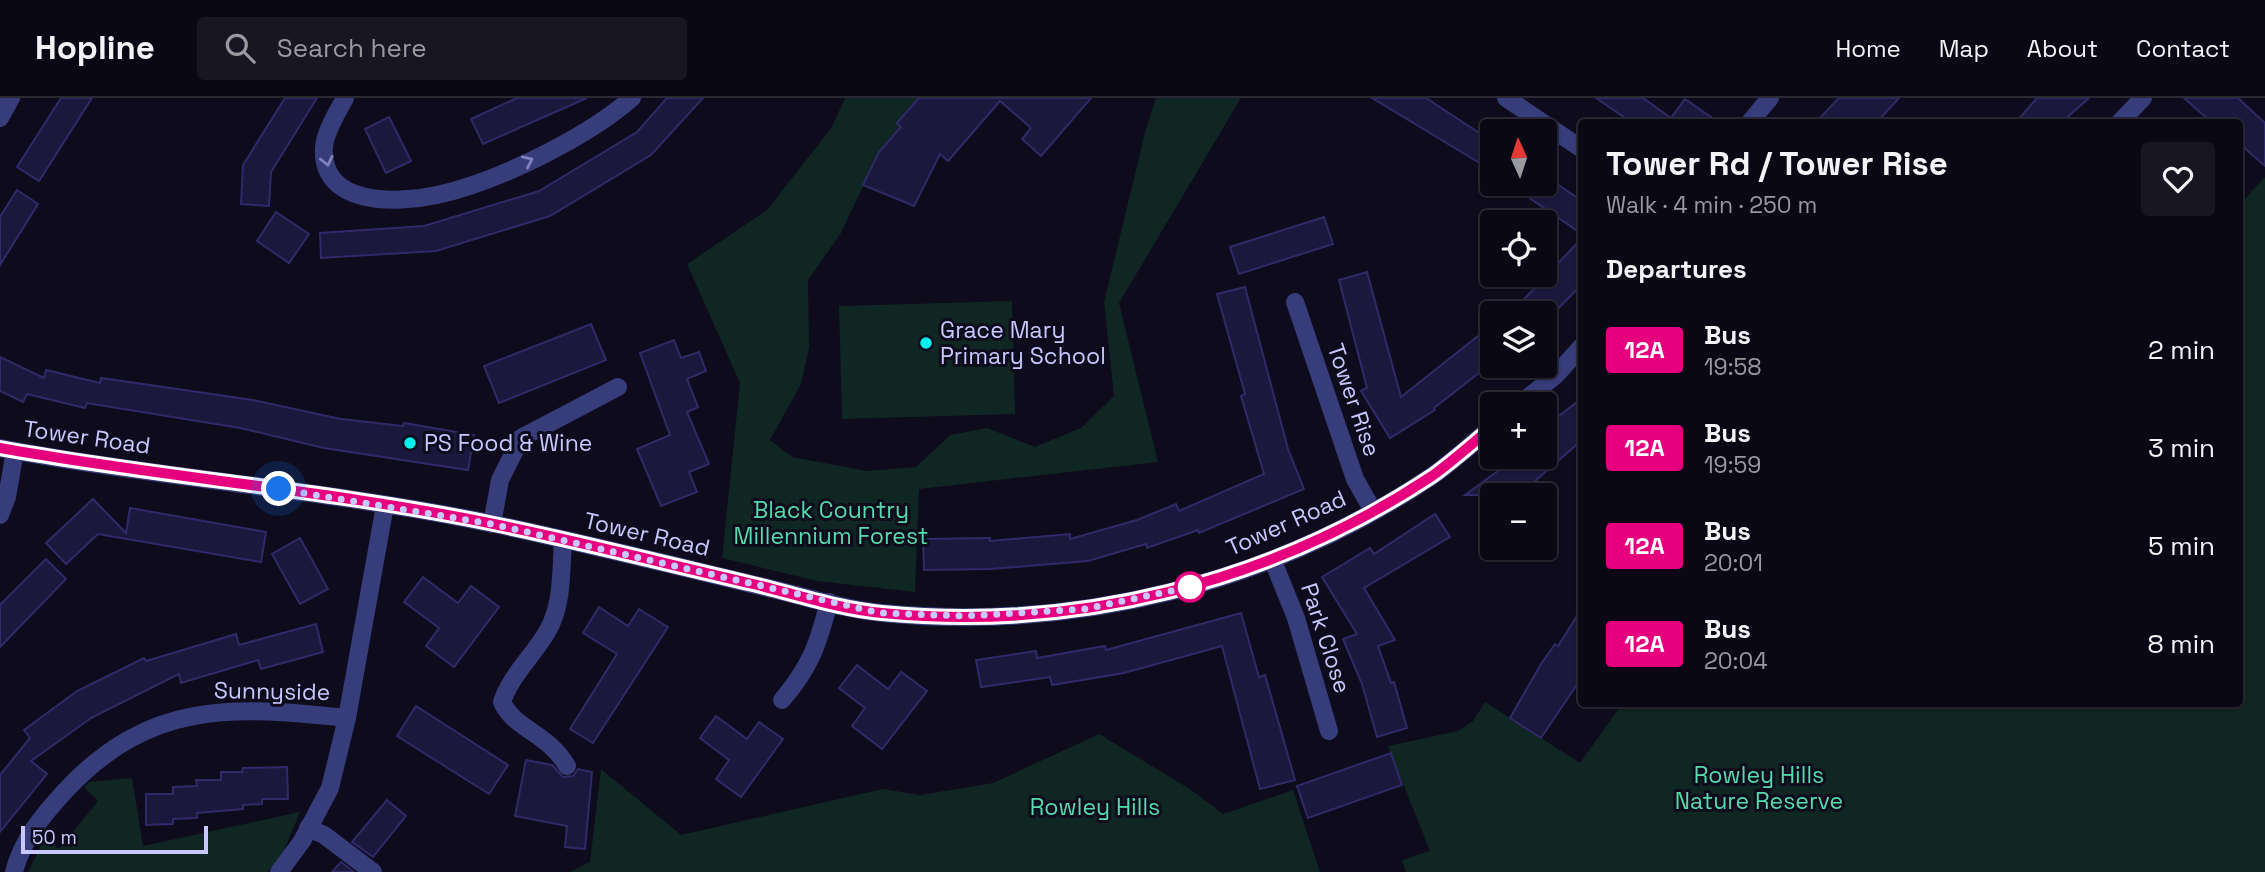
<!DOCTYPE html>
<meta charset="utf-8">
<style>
body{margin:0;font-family:"Space Grotesk",sans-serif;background:#181622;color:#f1f3f6;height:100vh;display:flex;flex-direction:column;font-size:26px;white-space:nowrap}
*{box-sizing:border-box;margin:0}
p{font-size:23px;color:#999aa0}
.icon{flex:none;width:38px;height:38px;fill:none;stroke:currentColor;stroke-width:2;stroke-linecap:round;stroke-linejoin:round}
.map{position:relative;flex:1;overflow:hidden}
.sheet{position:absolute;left:1578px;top:21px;width:665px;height:588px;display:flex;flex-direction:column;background:#0a0815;border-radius:7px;box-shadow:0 2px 5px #0004,0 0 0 2px #2a2934}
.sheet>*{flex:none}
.badge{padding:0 14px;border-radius:5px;font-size:24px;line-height:46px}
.needle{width:46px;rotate:357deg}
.tools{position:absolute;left:1480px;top:21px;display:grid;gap:14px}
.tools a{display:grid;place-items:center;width:77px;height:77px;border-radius:7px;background:#0a0815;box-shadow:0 2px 5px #0004,0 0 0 2px #2a2934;font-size:35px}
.scale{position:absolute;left:21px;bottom:18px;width:187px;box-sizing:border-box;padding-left:7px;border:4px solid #c8c7fe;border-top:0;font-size:19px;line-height:24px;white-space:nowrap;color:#c8c7fe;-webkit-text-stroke:5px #0d0b1c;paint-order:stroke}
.you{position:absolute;width:35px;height:35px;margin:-18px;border:5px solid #fff;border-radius:50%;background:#1a73e8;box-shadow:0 0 0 10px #1a73e833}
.map>.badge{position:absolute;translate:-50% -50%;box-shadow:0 0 0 4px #fff}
h2{padding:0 28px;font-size:26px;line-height:63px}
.round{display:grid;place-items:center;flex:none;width:74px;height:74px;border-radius:7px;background:#181622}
.overview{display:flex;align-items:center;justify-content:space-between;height:119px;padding:0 28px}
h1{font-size:33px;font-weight:600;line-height:52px}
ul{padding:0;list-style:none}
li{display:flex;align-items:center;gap:21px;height:98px;padding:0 28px}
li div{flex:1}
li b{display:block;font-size:26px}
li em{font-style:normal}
li .badge{min-width:77px;font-weight:700;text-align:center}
header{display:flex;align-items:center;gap:42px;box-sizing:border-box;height:98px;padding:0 35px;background:#0a0815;border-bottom:2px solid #2a2934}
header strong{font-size:33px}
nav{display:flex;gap:38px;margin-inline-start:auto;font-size:24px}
.search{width:490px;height:63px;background:#181622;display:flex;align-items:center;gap:18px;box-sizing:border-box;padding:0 24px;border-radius:7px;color:#999aa0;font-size:26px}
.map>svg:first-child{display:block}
.green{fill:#0f2622}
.building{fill:#1b183d;stroke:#302a68;stroke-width:2}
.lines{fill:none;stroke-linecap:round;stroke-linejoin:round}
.minor{stroke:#373c7a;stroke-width:18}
.oneway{stroke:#8082bc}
.line-casing{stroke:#fff;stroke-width:16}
.line{stroke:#e6007e;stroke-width:10}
.walk{stroke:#c8c7fe;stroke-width:7;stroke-dasharray:0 12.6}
.poi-dot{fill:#04eeec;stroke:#0d0b1c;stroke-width:2.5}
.stop-dot{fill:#fff;stroke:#e6007e;stroke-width:3.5}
.labels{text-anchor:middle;stroke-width:6;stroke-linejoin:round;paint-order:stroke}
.poi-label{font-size:23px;fill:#c8c7fe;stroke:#0d0b1c;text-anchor:start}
.street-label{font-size:23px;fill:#c8c7fe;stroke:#0d0b1c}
.park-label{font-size:23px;fill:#56dcac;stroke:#0d0b1c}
</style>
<header>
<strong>Hopline</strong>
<div class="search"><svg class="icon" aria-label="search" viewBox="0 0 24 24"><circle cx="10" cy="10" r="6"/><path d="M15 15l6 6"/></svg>Search here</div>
<nav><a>Home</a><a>Map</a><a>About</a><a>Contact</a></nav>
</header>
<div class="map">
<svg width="2265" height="774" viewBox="0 0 2265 774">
<rect width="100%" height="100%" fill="#0d0b1c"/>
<g class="green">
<path d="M 845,0 L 919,0 L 897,25 L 901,29 L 879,54 L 841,135 L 808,182 L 809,250 L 801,286 L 770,342 L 792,359 L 867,373 L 916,369 L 950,337 L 987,330 L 1035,349 L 1081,330 L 1114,298 L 1104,204 L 1146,31 L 1156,0 L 1241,0 L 1119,205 L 1158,364 L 919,391 L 915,494 L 817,483 L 722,460 L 740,285 L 687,166 L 767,112 L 832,29 Z"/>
<path d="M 2265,79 L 2265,774 L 1406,774 L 1402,762 L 1430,753 L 1388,648 L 1458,633 L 1473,623 L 1485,604 L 1580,665 L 1622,606 L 2240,606 L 2240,106 Z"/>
<path d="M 1012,203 L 1015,316 L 842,321 L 839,208 Z"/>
<path d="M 1099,636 L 1190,691 L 1223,716 L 1293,692 L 1320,774 L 570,774 L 590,764 L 601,671 L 681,737 L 883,691 L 920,697 L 993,685 Z"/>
<path d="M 132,680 L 143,748 L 300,714 L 281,760 L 267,774 L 28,774 L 44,741 L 59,751 L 98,703 L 84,689 L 89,684 Z"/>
</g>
<g class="building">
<path d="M 61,0 L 92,0 L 39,83 L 17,69 Z"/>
<path d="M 285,0 L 317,0 L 271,74 L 269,108 L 241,106 L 243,67 Z"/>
<path d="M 517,0 L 587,0 L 483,46 L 471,21 Z"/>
<path d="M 667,0 L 703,0 L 651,57 L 550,118 L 436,153 L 321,160 L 320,135 L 424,128 L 539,93 L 637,34 Z"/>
<path d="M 919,0 L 1091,0 L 1041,58 L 1022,41 L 1031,30 L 1000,3 L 948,63 L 940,56 L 914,108 L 863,87 L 879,54 L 901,29 L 897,25 Z"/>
<path d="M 1372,0 L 1426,0 L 1493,44 L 1493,73 Z"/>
<path d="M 1596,0 L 1643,0 L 1671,20 L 1685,1 L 1718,24 L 1631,24 Z"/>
<path d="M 1839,0 L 1899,0 L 1877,24 L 1816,24 Z"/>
<path d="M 2037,0 L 2089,0 L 2062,24 L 2016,24 Z"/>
<path d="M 2184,0 L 2238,0 L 2265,25 L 2265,68 L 2240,46 L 2240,24 L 2211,24 Z"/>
<path d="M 389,19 L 411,63 L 386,75 L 365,31 Z"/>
<path d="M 1509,86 L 1557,86 L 1582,103 L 1582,136 Z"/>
<path d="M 17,92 L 38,106 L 0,167 L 0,119 Z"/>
<path d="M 276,114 L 309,136 L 289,165 L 257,143 Z"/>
<path d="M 1324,119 L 1333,146 L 1239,176 L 1230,149 Z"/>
<path d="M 1582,140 L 1582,186 L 1554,215 L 1511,215 Z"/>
<path d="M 1367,174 L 1401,299 L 1493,226 L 1493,264 L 1434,310 L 1435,312 L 1390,340 L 1361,293 L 1367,290 L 1339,182 Z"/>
<path d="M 1245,189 L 1288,351 L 1304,391 L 1199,435 L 1198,432 L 1147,450 L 1146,446 L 1088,463 L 991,471 L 924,472 L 923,441 L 990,440 L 990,443 L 1070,436 L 1070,441 L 1137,422 L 1176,406 L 1179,413 L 1264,376 L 1241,298 L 1245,296 L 1217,196 Z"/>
<path d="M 591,226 L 606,262 L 499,305 L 484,268 Z"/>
<path d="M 674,242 L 681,260 L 699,254 L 706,273 L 687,281 L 698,309 L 687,314 L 709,366 L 689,374 L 697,394 L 661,408 L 637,351 L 670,337 L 640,255 Z"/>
<path d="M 0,259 L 44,280 L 46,272 L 100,285 L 101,280 L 253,302 L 341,321 L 403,328 L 404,325 L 474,337 L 468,372 L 324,350 L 240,330 L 87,305 L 85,310 L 27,296 L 23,304 L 0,293 Z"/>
<path d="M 1582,300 L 1582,342 L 1535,383 L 1515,397 L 1465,397 L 1517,359 L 1545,359 L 1545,329 Z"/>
<path d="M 93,401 L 126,435 L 130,410 L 266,434 L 261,464 L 98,436 L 66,466 L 46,445 Z"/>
<path d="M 1435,416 L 1450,439 L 1364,490 L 1395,542 L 1378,548 L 1391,585 L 1394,584 L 1407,630 L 1377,639 L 1362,586 L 1343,541 L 1357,536 L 1322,479 L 1370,450 L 1374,456 Z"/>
<path d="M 300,440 L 328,491 L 300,506 L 272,456 Z"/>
<path d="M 46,461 L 66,481 L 0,549 L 0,507 Z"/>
<path d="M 423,479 L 458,505 L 471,488 L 499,509 L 454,569 L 426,548 L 439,530 L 404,504 Z"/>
<path d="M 599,509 L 628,528 L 639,511 L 668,529 L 593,645 L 570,631 L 617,556 L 583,535 Z"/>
<path d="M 1582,510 L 1582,579 L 1541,640 L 1510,620 L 1541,566 L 1555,546 L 1558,548 Z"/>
<path d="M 1241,515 L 1259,579 L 1265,577 L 1295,682 L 1260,691 L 1222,548 L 1124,575 L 1052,587 L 1050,579 L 981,589 L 976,562 L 1036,553 L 1037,560 L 1105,548 L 1106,552 Z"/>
<path d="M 316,526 L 323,554 L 261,571 L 258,562 L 181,585 L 179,576 L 91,620 L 31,663 L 47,676 L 0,734 L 0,677 L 30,640 L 24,632 L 77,593 L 144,560 L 146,563 L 236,536 L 239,547 Z"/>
<path d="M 857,567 L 888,591 L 901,574 L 927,593 L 882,651 L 852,628 L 865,610 L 839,590 Z"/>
<path d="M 416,608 L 508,667 L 489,696 L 397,638 Z"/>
<path d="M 716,618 L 747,641 L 759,624 L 783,641 L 741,699 L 716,681 L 729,662 L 700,640 Z"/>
<path d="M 1391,655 L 1402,687 L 1308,720 L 1297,688 Z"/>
<path d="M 526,662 L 552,667 L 563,679 L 573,678 L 578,671 L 592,674 L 585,751 L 565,749 L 567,728 L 515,718 Z"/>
<path d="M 287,669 L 288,701 L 262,701 L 262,706 L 243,707 L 243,711 L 197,715 L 197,720 L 173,721 L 173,726 L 146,727 L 146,696 L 173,696 L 173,689 L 197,688 L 196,682 L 221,682 L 221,674 L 242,674 L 243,670 Z"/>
<path d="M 387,702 L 406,718 L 373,759 L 352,744 Z"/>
<path d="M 341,764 L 354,774 L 332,774 Z"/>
</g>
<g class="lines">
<g class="minor">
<path d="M 345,0 C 338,13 325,34 324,49 C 320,108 396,106 437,97 C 497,84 586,40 632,0"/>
<path d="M 1506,0 L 1582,51"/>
<path d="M 0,20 L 11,0"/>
<path d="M 1750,24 L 1770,0"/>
<path d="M 2120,24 L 2143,0"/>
<path d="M 1295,204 L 1355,381 L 1373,413"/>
<path d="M 1520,306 L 1556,277 L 1582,248"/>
<path d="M 0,350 C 164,381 331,392 494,426 C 583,445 672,467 760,488 C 800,497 842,511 882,515 C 1075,534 1271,486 1432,378 C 1453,363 1473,345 1493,328"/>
<path d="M 0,417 L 7,399 L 15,353"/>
<path d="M 492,426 L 500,382 L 521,340 L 618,289"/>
<path d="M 563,442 C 561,472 563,507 547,534 C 533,558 511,577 502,604 C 514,631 548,635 567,668"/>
<path d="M 1273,463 L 1296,520 L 1329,633"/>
<path d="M 782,602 C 811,568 818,546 829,504"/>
<path d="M 308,730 L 324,737 L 373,774"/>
<path d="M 14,774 C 22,742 43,717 65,693 C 150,602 232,608 347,620"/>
<path d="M 279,774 L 302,743 L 330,690 L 347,620 L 385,407"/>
</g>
</g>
<defs><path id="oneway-chevron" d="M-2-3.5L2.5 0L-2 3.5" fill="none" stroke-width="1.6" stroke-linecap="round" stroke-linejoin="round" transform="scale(1.75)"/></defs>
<g class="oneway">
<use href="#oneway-chevron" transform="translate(327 63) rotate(77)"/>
<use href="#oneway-chevron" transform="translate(528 63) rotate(-25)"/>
</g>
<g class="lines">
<defs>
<path id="line" d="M 0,350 C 164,380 331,392 494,426 C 581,444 667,466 753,486 C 795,496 839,511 882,515 C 1075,534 1271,485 1432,378 C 1453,363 1473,345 1493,328"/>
</defs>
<use href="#line" class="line-casing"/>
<use href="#line" class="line"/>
<path class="walk" d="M 279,391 L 492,426 L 880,515 L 965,518 L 1085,511 L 1190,489"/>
</g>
<g class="poi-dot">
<circle cx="926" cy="245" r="7"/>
<circle cx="410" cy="345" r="7"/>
</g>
<circle class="stop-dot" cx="1190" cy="489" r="14"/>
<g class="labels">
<g class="poi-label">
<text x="940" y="240">Grace Mary<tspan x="940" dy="26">Primary School</tspan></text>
<text x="424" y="353">PS Food &amp; Wine</text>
</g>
<g class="street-label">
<text transform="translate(1354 302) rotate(71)" y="8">Tower Rise</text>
<text transform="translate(87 339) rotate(8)" y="8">Tower Road</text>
<text transform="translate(1286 425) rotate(-24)" y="8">Tower Road</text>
<text transform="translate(647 436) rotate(13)" y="8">Tower Road</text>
<text transform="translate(1326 540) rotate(72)" y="8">Park Close</text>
<text transform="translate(272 593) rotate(1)" y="8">Sunnyside</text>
</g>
<g class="park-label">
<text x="831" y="420">Black Country<tspan x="831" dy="26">Millennium Forest</tspan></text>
<text x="1759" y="685">Rowley Hills<tspan x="1759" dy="26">Nature Reserve</tspan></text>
<text x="1095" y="717">Rowley Hills</text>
</g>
</g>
</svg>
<div class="tools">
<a><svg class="needle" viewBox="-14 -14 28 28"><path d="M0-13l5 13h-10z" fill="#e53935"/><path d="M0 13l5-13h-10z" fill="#999aa0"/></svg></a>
<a><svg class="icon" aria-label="locate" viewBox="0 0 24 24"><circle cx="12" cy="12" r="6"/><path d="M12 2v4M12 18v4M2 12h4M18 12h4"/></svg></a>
<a><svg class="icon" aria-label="layers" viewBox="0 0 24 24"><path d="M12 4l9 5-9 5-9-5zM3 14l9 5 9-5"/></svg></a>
<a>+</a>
<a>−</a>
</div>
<div class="scale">50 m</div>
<div class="you" style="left:279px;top:391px"></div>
<section class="sheet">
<div class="overview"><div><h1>Tower Rd / Tower Rise</h1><p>Walk · 4 min · 250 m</p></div><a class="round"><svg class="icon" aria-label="heart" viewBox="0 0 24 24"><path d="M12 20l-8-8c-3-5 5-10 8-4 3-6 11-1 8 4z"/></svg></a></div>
<h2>Departures</h2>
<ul>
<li><span class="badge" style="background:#e6007e;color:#fff">12A</span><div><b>Bus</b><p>19:58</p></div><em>2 min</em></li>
<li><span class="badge" style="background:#e6007e;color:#fff">12A</span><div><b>Bus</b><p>19:59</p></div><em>3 min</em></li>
<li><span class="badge" style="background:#e6007e;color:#fff">12A</span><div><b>Bus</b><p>20:01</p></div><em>5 min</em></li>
<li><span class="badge" style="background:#e6007e;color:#fff">12A</span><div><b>Bus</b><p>20:04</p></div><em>8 min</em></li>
</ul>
</section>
</div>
